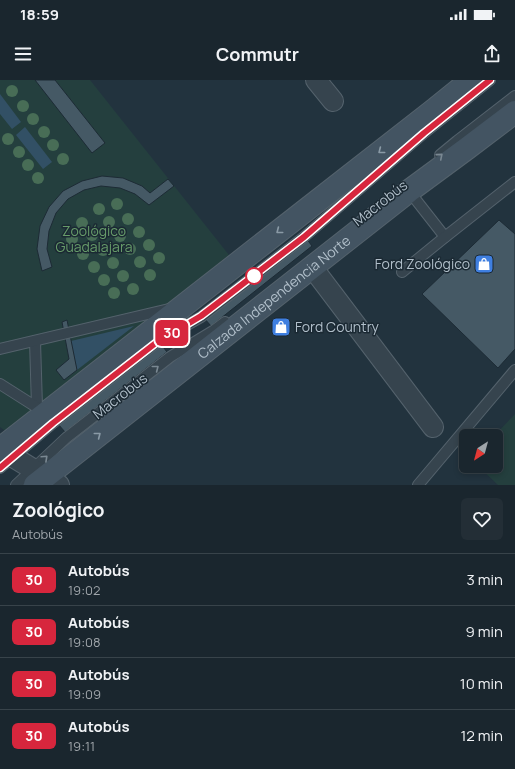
<!DOCTYPE html>
<html lang="es">
<meta charset="utf-8">
<style>
body{margin:0;font-family:Manrope,sans-serif;background:#232e36;color:#f1f3f6;height:100vh;display:flex;flex-direction:column;font-size:15px;white-space:nowrap}
*{box-sizing:border-box;margin:0}
p{font-size:13px;color:#9fa5aa}
.icon{flex:none;width:22px;height:22px;fill:none;stroke:currentColor;stroke-width:2;stroke-linecap:round;stroke-linejoin:round}
.map{position:relative;height:405px;overflow:hidden}
.drawer{display:flex;flex-direction:column;background:#1a262e;flex:1}
.drawer>*{flex:none}
.badge{padding:0 8px;border-radius:6px;font-size:14px;line-height:26px}
.needle{width:26px;rotate:216deg}
.tools{position:absolute;left:459px;top:349px;display:grid;gap:8px}
.tools a{display:grid;place-items:center;width:44px;height:44px;border-radius:6px;background:#1a262e;box-shadow:0 2px 6px #0003,0 0 0 1px #38434a;font-size:20px}
.map>.badge{position:absolute;translate:-50% -50%;box-shadow:0 0 0 2px #fff}
.round{display:grid;place-items:center;flex:none;width:42px;height:42px;border-radius:6px;background:#232e36}
.head{display:flex;align-items:center;justify-content:space-between;height:68px;padding:0 12px}
h1{font-size:19px;font-weight:700;line-height:30px}
ul{padding:0;list-style:none}
li{display:flex;align-items:center;gap:12px;height:52px;padding:0 12px;border-top:1px solid #38434a}
li div{flex:1}
li b{display:block;font-size:15px}
li em{font-style:normal}
li .badge{min-width:44px;font-weight:700;text-align:center}
.status{display:flex;justify-content:space-between;align-items:center;height:28px;padding:0 20px;background:#1a262e;direction:ltr}
.status svg{height:11px;fill:currentColor}
header{display:flex;justify-content:space-between;align-items:center;height:52px;padding:0 12px;background:#1a262e;font-size:18px;font-weight:700}
.map>svg:first-child{display:block}
.green{fill:#243f3e}
.water{fill:#325065}
.building{fill:#455965;stroke:#1d2b35}
.lines{fill:none;stroke-linecap:round;stroke-linejoin:round}
.lane-casing{stroke:#54626c;stroke-width:12}
.street-casing{stroke:#54626c;stroke-width:22}
.secondary-casing{stroke:#54626c;stroke-width:24}
.lane{stroke:#36444e;stroke-width:10}
.street{stroke:#36444e;stroke-width:20}
.secondary{stroke:#435462;stroke-width:22}
.tree{fill:#486d56}
.oneway{stroke:#8a9aa6}
.oneway2{stroke:#7a8892}
.line-casing{stroke:#fff;stroke-width:9}
.line{stroke:#d7263d;stroke-width:6}
.stop-dot{fill:#fff;stroke:#d7263d;stroke-width:2}
.labels{text-anchor:middle;stroke-width:3;stroke-linejoin:round;paint-order:stroke}
.street-label{font-size:14px;fill:#b1bfca;stroke:#1b2933}
.park-label{font-size:14px;fill:#679c6a;stroke:#1b2933}
.poi-label{font-size:14px;fill:#b1bfca;stroke:#1b2933;text-anchor:end}
</style>
<div class="status"><b>18:59</b><svg viewBox="0 0 49 12"><path d="M0 12V9h3v3zM5 12V6h3v6zM10 12V3h3v9zM15 12V0h3v12zM26 1h20v11H26zM47 4h2v5h-2z"/></svg></div>
<header><svg class="icon" aria-label="menu" viewBox="0 0 24 24"><path d="M4 6h16M4 12h16M4 18h16"/></svg>Commutr<svg class="icon" aria-label="share" viewBox="0 0 24 24"><path d="M12 15V3M7 8l5-5 5 5M5 13v7h14v-7"/></svg></header>
<div class="map">
<svg width="515" height="405" viewBox="0 0 515 405">
<rect width="100%" height="100%" fill="#22333e"/>
<g class="green">
<path d="M 0,0 L 90,0 L 229,175 L 7,352 L 0,347 Z"/>
<path d="M 515,334 L 515,405 L 498,405 L 478,386 L 496,386 L 496,356 L 494,356 Z"/>
</g>
<g class="water">
<path d="M 0,14 L 21,42 L 12,49 L 0,34 Z"/>
<path d="M 25,47 L 52,82 L 43,89 L 16,55 Z"/>
<path d="M 134,246 L 77,290 L 71,261 Z"/>
</g>
<g class="building">
<path d="M 35,0 L 55,0 L 105,63 L 92,73 Z"/>
<path d="M 102,96 L 123,98 L 142,106 L 150,113 L 168,99 L 174,106 L 149,125 L 135,114 L 120,108 L 101,106 L 84,110 L 68,119 L 56,133 L 49,151 L 47,169 L 52,187 L 42,191 L 37,169 L 40,146 L 49,127 L 63,111 L 82,101 Z"/>
<path d="M 499,140 L 515,154 L 515,269 L 498,288 L 422,214 Z"/>
<path d="M 306,158 L 312,166 L 211,246 L 204,238 Z"/>
<path d="M 67,240 L 77,290 L 64,300 L 56,290 L 69,279 L 62,242 Z"/>
<path d="M 160,263 L 167,272 L 65,352 L 58,344 Z"/>
</g>
<g class="lines">
<defs>
<g id="lane">
<path d="M 440,75 L 457,61 L 515,16"/>
<path d="M 409,111 L 445,157"/>
<path d="M 402,192 L 445,157 L 515,102"/>
<path d="M 35,261 L 37,327"/>
<path d="M 0,269 L 169,229"/>
<path d="M 0,304 L 41,330"/>
<path d="M 0,388 L 53,343 L 157,262 L 201,237 L 304,157 L 424,53 L 490,0"/>
<path d="M 16,405 L 66,358 L 170,277 L 213,251 L 225,242"/>
<path d="M 418,405 L 515,290"/>
</g>
<g id="street">
<path d="M 316,0 L 333,21"/>
<path d="M 312,187 L 433,347"/>
<path d="M 0,369 L 59,405"/>
</g>
<g id="secondary">
<path d="M 0,369 L 434,30 L 471,0"/>
<path id="s1" d="M 35,405 L 409,111 L 466,69 L 515,32"/>
</g>
</defs>
<use href="#lane" class="lane-casing"/>
<use href="#street" class="street-casing"/>
<use href="#secondary" class="secondary-casing"/>
<use href="#lane" class="lane"/>
<use href="#street" class="street"/>
<use href="#secondary" class="secondary"/>
</g>
<g class="tree">
<circle cx="12" cy="11" r="6"/>
<circle cx="23" cy="26" r="6"/>
<circle cx="33" cy="39" r="6"/>
<circle cx="44" cy="52" r="6"/>
<circle cx="8" cy="59" r="6"/>
<circle cx="53" cy="65" r="6"/>
<circle cx="19" cy="72" r="6"/>
<circle cx="63" cy="79" r="6"/>
<circle cx="28" cy="85" r="6"/>
<circle cx="38" cy="98" r="6"/>
<circle cx="117" cy="124" r="6"/>
<circle cx="99" cy="129" r="6"/>
<circle cx="128" cy="139" r="6"/>
<circle cx="109" cy="142" r="6"/>
<circle cx="82" cy="143" r="6"/>
<circle cx="139" cy="152" r="6"/>
<circle cx="92" cy="155" r="6"/>
<circle cx="120" cy="156" r="6"/>
<circle cx="72" cy="159" r="6"/>
<circle cx="149" cy="165" r="6"/>
<circle cx="130" cy="169" r="6"/>
<circle cx="103" cy="170" r="6"/>
<circle cx="83" cy="174" r="6"/>
<circle cx="159" cy="178" r="6"/>
<circle cx="140" cy="182" r="6"/>
<circle cx="113" cy="183" r="6"/>
<circle cx="94" cy="187" r="6"/>
<circle cx="150" cy="195" r="6"/>
<circle cx="123" cy="196" r="6"/>
<circle cx="104" cy="200" r="6"/>
<circle cx="133" cy="209" r="6"/>
<circle cx="114" cy="213" r="6"/>
</g>
<defs><path id="oneway-chevron" d="M-2-3.5L2.5 0L-2 3.5" fill="none" stroke-width="1.6" stroke-linecap="round" stroke-linejoin="round"/></defs>
<g class="oneway">
<use href="#oneway-chevron" transform="translate(381 71) rotate(142)"/>
<use href="#oneway-chevron" transform="translate(279 151) rotate(142)"/>
<use href="#oneway-chevron" transform="translate(98 355) rotate(-38)"/>
</g>
<g class="oneway2">
<use href="#oneway-chevron" transform="translate(440 76) rotate(-40)"/>
<use href="#oneway-chevron" transform="translate(156 288) rotate(-38)"/>
<use href="#oneway-chevron" transform="translate(45 378) rotate(-43)"/>
</g>
<g class="lines">
<defs>
<path id="line" d="M 0,388 L 53,343 L 157,262 L 201,236 L 304,157 L 424,53 L 490,0"/>
</defs>
<use href="#line" class="line-casing"/>
<use href="#line" class="line"/>
</g>
<defs>
<symbol id="shop-square" viewBox="-11 -11 22 22"><rect x="-9" y="-9" width="18" height="18" rx="4" fill="#3f7fe0" stroke="#1b2933"/><path d="M-5-2.5h2.3a2.7 3.5 0 0 1 5.4 0H5L5.5 6h-11ZM-1.5-2.5h3a1.5 2.3 0 0 0-3 0Z" fill="#fff"/></symbol>
</defs>
<g fill-rule="evenodd">
<use href="#shop-square" x="473" y="173" width="22" height="22"/>
<use href="#shop-square" x="270" y="236" width="22" height="22"/>
</g>
<circle class="stop-dot" cx="254" cy="196" r="8"/>
<g class="labels">
<g class="street-label">
<text transform="translate(380 123) rotate(-38)" y="5">Macrobús</text>
<text dy="5" stroke="none"><textPath href="#s1" startOffset="304">Calzada Independencia Norte</textPath></text>
<text transform="translate(120 316) rotate(-38)" y="5">Macrobús</text>
</g>
<g class="park-label">
<text x="94" y="156">Zoológico<tspan x="94" dy="16">Guadalajara</tspan></text>
</g>
<g class="poi-label">
<text x="470" y="189">Ford Zoológico</text>
<text x="295" y="252" text-anchor="start">Ford Country</text>
</g>
</g>
</svg>
<div class="tools">
<a><svg class="needle" viewBox="-14 -14 28 28"><path d="M0-13l5 13h-10z" fill="#e53935"/><path d="M0 13l5-13h-10z" fill="#9fa5aa"/></svg></a>
</div>
<b class="badge" style="left:172px;top:253px;background:#d7263d;color:#fff">30</b>
</div>
<section class="drawer">
<div class="head"><div><h1>Zoológico</h1><p>Autobús</p></div><a class="round"><svg class="icon" aria-label="heart" viewBox="0 0 24 24"><path d="M12 20l-8-8c-3-5 5-10 8-4 3-6 11-1 8 4z"/></svg></a></div>
<ul>
<li><span class="badge" style="background:#d7263d;color:#fff">30</span><div><b>Autobús</b><p>19:02</p></div><em>3 min</em></li>
<li><span class="badge" style="background:#d7263d;color:#fff">30</span><div><b>Autobús</b><p>19:08</p></div><em>9 min</em></li>
<li><span class="badge" style="background:#d7263d;color:#fff">30</span><div><b>Autobús</b><p>19:09</p></div><em>10 min</em></li>
<li><span class="badge" style="background:#d7263d;color:#fff">30</span><div><b>Autobús</b><p>19:11</p></div><em>12 min</em></li>
</ul>
</section>
